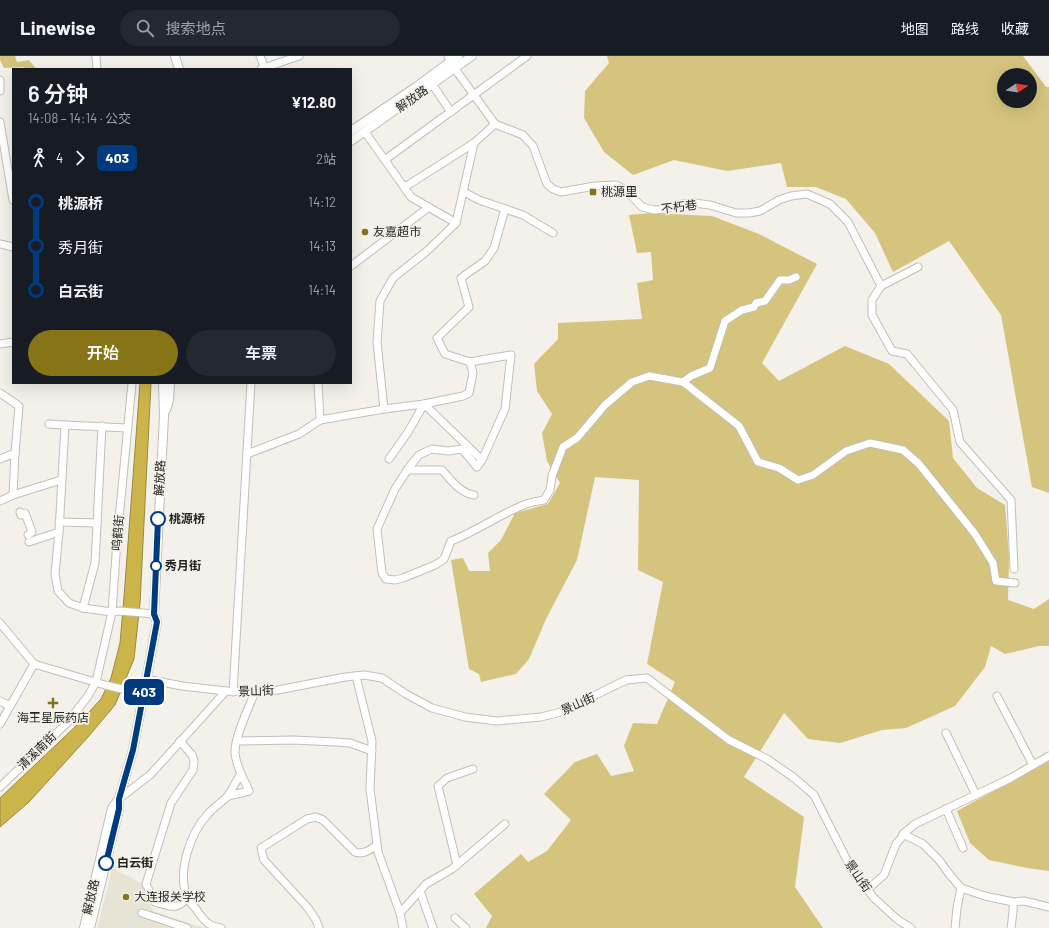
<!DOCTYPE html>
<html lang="zh">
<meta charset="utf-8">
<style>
body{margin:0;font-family:Barlow,"Noto Sans SC",sans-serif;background:#242831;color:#f1f3f6;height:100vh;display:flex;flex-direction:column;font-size:15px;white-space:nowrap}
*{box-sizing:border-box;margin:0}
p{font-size:13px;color:#9ea1a6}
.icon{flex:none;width:22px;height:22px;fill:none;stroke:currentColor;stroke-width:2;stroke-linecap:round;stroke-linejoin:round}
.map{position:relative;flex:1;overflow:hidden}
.sheet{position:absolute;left:12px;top:12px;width:340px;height:316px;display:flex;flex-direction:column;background:#171b24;border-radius:0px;box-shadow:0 4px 16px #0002}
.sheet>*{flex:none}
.badge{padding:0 8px;border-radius:6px;font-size:14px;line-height:26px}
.needle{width:26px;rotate:78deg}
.fabs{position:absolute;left:997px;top:12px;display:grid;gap:8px}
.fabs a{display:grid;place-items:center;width:40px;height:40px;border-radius:50%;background:#171b24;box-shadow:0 4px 16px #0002;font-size:20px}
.map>.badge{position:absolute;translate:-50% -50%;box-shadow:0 0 0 2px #fff}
.legs{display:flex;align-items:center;gap:6px;height:44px;padding:0 16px;font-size:13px}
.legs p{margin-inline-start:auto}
.overview{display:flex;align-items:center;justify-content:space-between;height:68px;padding:0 16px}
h1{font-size:22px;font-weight:600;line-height:30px}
.button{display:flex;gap:8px;margin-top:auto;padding:8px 16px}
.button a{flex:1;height:46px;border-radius:24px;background:#867417;color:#fff;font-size:16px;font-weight:600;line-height:46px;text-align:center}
.button a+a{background:#242831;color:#f1f3f6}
ul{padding:0 16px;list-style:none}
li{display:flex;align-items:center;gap:14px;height:44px;font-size:15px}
li i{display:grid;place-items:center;width:6px;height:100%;margin:0 5px;background:currentColor}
li i::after{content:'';width:10px;height:10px;margin:-5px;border:3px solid;border-radius:50%;background:#171b24}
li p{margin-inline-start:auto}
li:first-child i{background:linear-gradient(#0000 50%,currentColor 0)}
li:last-child i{background:linear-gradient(currentColor 50%,#0000 0)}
header{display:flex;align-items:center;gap:24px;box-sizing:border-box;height:56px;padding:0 20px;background:#171b24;border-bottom:1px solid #363941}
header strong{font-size:19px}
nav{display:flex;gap:22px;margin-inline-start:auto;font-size:14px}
.search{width:280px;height:36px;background:#242831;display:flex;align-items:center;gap:10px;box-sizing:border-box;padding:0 14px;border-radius:22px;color:#9ea1a6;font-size:15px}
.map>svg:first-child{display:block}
.built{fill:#e7e4d6}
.green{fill:#d4c47d;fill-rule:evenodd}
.water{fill:#cbb54b;stroke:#998a3f}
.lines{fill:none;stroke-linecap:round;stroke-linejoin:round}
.minor-casing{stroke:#c1bfb8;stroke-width:9}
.major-casing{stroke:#c1bfb8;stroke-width:10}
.minor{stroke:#fff;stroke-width:7}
.major{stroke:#fff;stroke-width:8}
.line-1-casing{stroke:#fff;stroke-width:9}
.line-1{stroke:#003b80;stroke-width:6}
.poi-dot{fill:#867417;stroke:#f3f1ea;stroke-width:1.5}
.stop-1-dot{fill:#fff;stroke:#003b80;stroke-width:2}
.labels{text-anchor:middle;stroke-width:3.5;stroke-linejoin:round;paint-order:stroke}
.street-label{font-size:12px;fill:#252522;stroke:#f3f1ea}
.poi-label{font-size:12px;fill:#252522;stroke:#f3f1ea;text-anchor:start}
.stop-label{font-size:12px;font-weight:bold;fill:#252522;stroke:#f3f1ea;text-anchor:start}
</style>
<header>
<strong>Linewise</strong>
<div class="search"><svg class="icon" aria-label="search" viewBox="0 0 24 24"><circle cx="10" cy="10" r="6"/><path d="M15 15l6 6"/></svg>搜索地点</div>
<nav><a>地图</a><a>路线</a><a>收藏</a></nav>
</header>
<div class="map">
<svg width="1049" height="872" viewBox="0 0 1049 872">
<rect width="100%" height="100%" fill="#f3f1ea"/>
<path class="built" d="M 113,810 L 118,815 L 141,827 L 153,855 L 204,872 L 97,872 Z"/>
<g class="green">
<path d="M 0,0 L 15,0 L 17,6 L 29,4 L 36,13 L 25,13 L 24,11 L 4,12 L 0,4 Z"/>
<path d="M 607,0 L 1023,0 L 1046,31 L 1049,31 L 1049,437 L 1032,431 L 1001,259 L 949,185 L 893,216 L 875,177 L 846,143 L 816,131 L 787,131 L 781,107 L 727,115 L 674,104 L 633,119 L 604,96 L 584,62 L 585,35 L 609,7 ZM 1004,19 L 1030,19 L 1030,45 L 1004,45 Z"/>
<path d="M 651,157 L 712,160 L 759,178 L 817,208 L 762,307 L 779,325 L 845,290 L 889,308 L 949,365 L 953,402 L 977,432 L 1005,449 L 1009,500 L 1008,544 L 1034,553 L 1049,543 L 1049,590 L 1039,590 L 1005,598 L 991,590 L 985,611 L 955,650 L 906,672 L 882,674 L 840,687 L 808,683 L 784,657 L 744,721 L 804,761 L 795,831 L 823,872 L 486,872 L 492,860 L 474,838 L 521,798 L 528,806 L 547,795 L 571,764 L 544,738 L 575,706 L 597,698 L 611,720 L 634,715 L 624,690 L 633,667 L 657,668 L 675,626 L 647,608 L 663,526 L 638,514 L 639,424 L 595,421 L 577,504 L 546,563 L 529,603 L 516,618 L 481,626 L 479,618 L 469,613 L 451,504 L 463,502 L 469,515 L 490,515 L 488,497 L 501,484 L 515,457 L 548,448 L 560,427 L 547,405 L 542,377 L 552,358 L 537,335 L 534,308 L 558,283 L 558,267 L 642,263 L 637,227 L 653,224 L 651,196 L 637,197 L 629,159 Z"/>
<path d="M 1049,705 L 1049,815 L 1027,812 L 989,804 L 970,787 L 957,755 Z"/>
</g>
<path class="water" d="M 140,327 L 151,327 L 140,547 L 134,603 L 115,649 L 88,681 L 29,746 L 0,771 L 0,742 L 77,669 L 101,643 L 111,622 L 120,587 L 124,541 Z"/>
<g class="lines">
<defs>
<g id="minor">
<path d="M 96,0 L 97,13"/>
<path d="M 260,0 L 265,13"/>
<path d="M 448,0 L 450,6 L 495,68 L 523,79 L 533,90 L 547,128 L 553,133 L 561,136 L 595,130 L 616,129 L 626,134 L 642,151 L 654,154 L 665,153 L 682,148 L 694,147 L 710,149 L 736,157 L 749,157 L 760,155 L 779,144 L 791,140 L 807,138 L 830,148 L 848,166 L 881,230 L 918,211"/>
<path d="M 261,13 L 299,0"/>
<path d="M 0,24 L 0,35"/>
<path d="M 432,28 L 451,56"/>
<path d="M 0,66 L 13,144"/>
<path d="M 365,76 L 411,141 L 456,167 L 427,195 L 393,222 L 380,245 L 377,286 L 384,353"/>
<path d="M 386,103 L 527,0"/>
<path d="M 405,131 L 474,87"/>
<path d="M 464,136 L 479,144 L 523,159 L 553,177"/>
<path d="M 456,167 L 474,87 L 495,68"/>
<path d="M 0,188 L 13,191"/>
<path d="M 351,210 L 429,151"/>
<path d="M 881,230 L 872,244 L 872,259 L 892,295 L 907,298 L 953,354 L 960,386 L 1011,444 L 1014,513"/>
<path d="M 0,288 L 13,286"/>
<path d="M 683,326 L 691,320 L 710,312 L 725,265 L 742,254 L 754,251 L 756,247 L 765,245 L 780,224 L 789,224 L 796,221"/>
<path d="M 0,337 L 19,350 L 15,397"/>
<path d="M 320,364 L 384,353 L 424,348 L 463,340 L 469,337 L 473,317 L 470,306"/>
<path d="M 49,368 L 65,369"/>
<path d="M 247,398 L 299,378 L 320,364 L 318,327"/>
<path d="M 0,403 L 15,397 L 13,439 L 0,445"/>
<path d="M 389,403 L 408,376 L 424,348 L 482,404 L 505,353 L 511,299 L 470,306 L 445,298 L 437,282 L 469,251 L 461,222 L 485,205 L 494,192 L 505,153"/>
<path d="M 482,404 L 477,411 L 462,393 L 448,395 L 432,393 L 419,399 L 410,410 L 395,433 L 377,473 L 382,517 L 386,523 L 395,524 L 403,522 L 435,509 L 444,503 L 451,485 C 477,475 500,458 526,448 C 531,446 538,445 544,444 L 550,434 L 552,420 L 563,391 L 577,382 L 605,349 L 632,326 L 649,320 L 683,326 L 739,370 L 758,406 L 779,412 L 798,424 L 813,419 L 846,395 L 870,387 L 903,394 L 919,408 L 975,478 L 993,507 L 996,525 L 1015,527"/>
<path d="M 407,414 L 442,414 C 451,424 460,437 474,439"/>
<path d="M 13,439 L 61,424"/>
<path d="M 20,456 L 21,459 L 25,457 L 32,476 L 28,479"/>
<path d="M 59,466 L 97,467"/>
<path d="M 59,476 L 55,518 L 58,535 L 69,547 L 83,552 L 112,556 L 120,555 L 154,558"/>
<path d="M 29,486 L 59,476 L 65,369 L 127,372"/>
<path d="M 83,552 L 95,507 L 102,370"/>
<path d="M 0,567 L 34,608 L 105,629 L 143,638"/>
<path d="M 356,620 L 372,685 L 370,733 L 378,796 L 400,857 L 403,872"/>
<path d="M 146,623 L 182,630 L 226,635 L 255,636 L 278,634 L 345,621 L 364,619 L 382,622 L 406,638 L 432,652 L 465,661 L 497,665 L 541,661 L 561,656 L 626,624 L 647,622 L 729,684 L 767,703 L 793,721 L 814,739 L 853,816 L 874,842 L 898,864 L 911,872"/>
<path d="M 233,636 L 251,327"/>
<path d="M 997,640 L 1033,709"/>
<path d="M 0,645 L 10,650"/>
<path d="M 0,668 L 34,608"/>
<path d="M 946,677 L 976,739"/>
<path d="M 180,685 L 192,699 L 194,705 L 193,714 L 171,747 L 146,828 L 155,846 C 170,850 176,855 187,842"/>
<path d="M 237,685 L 294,684 L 335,686 L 350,687 L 372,695"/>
<path d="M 241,717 L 228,740 L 249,735 C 244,723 236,711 235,697 C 234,682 249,651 255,636"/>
<path d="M 0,731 L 67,667 L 88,640 L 96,626 L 112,556 L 117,484 L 132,327"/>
<path d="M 119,743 L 151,718 L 226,635"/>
<path d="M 946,753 L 963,792"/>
<path d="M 903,778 L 923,788 L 939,804 L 950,819 L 961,832 L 985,840 L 1013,846 L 1024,845 L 1049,851"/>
<path d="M 457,809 L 438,730 L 447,722 L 473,713"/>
<path d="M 867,834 L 884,819 L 896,788 L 902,781 L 903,778 L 915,768 L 1009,723 L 1049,700"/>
<path d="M 420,835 L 433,872"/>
<path d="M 142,857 L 187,872"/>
<path d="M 400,857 L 426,828 L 452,813 L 505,768"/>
<path d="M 455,862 L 466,872"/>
<path d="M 221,872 C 207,870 204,864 196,853 C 193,849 188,845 187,841 C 177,816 190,777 208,758 C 214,751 222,746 228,740"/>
<path d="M 319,872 L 316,864 L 308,852 L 264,804 L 261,792 L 307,763 L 316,761 L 323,764 L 355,796 C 363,799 370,794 377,789"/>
<path d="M 955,872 L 957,852 L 961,832"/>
<path d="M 1011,872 C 1012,863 1014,855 1013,846"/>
</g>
<g id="major">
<path d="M 175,0 L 179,13"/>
<path d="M 351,75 L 416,31 L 458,0"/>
<path d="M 351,85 L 472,0"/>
<path d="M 166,354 L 169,344 L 170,327"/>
<path d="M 84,872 L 112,752 L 119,743"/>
<path d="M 90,872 L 119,753 L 119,743 L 133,694 L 157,566 L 154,558 L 164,360 L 163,327"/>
</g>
</defs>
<use href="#minor" class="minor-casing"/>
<use href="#major" class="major-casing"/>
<use href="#minor" class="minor"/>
<use href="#major" class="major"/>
</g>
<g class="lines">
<defs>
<path id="line-1" d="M 106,807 L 119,753 L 119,743 L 133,694 L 157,566 L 154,558 L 158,463"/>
</defs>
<use href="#line-1" class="line-1-casing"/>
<use href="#line-1" class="line-1"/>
</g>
<g class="poi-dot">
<rect x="589" y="132" width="8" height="8" rx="2"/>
<circle cx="365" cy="176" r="4"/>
<path d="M51 641h4v4h4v4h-4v4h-4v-4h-4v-4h4z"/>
<circle cx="126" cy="841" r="4"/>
</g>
<g class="stop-1-dot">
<circle cx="158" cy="463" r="7"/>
<circle cx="156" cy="510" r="5"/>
<circle cx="106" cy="807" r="7"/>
</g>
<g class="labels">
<g class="street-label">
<text transform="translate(412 43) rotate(-35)" y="4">解放路</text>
<text transform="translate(679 151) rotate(-7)" y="4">不朽巷</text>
<text transform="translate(160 422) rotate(-87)" y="4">解放路</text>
<text transform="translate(118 477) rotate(-85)" y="4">鸣鹤街</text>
<text transform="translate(256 635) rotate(-2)" y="4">景山街</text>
<text transform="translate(578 648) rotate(-24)" y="4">景山街</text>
<text transform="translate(37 695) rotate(-44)" y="4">清溪南街</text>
<text transform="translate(858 820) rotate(55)" y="4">景山街</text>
<text transform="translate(91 841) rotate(-77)" y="4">解放路</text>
</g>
<g class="poi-label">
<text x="601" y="140">桃源里</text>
<text x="373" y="180">友嘉超市</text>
<text x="53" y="666" text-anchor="middle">海王星辰药店</text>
<text x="134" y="845">大连报关学校</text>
</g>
<g class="stop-label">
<text x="169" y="467">桃源桥</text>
<text x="165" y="514">秀月街</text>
<text x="117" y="811">白云街</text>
</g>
</g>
</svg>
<div class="fabs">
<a><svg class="needle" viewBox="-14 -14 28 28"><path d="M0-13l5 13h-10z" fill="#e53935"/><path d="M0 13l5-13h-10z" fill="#9ea1a6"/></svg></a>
</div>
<b class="badge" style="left:144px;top:636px;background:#003b80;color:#fff">403</b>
<section class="sheet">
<div class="overview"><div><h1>6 分钟</h1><p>14:08 – 14:14 · 公交</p></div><b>¥12.80</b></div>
<div class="legs"><svg class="icon" aria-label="walk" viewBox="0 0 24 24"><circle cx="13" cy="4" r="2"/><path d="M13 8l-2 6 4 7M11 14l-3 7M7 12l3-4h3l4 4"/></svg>4<svg class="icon" aria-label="forward" viewBox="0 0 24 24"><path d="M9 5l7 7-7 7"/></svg><b class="badge" style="background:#003b80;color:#fff">403</b><p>2站</p></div>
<ul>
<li><i style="color:#003b80"></i><b>桃源桥</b><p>14:12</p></li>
<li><i style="color:#003b80"></i><span>秀月街</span><p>14:13</p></li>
<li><i style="color:#003b80"></i><b>白云街</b><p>14:14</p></li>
</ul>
<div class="button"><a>开始</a><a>车票</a></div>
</section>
</div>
